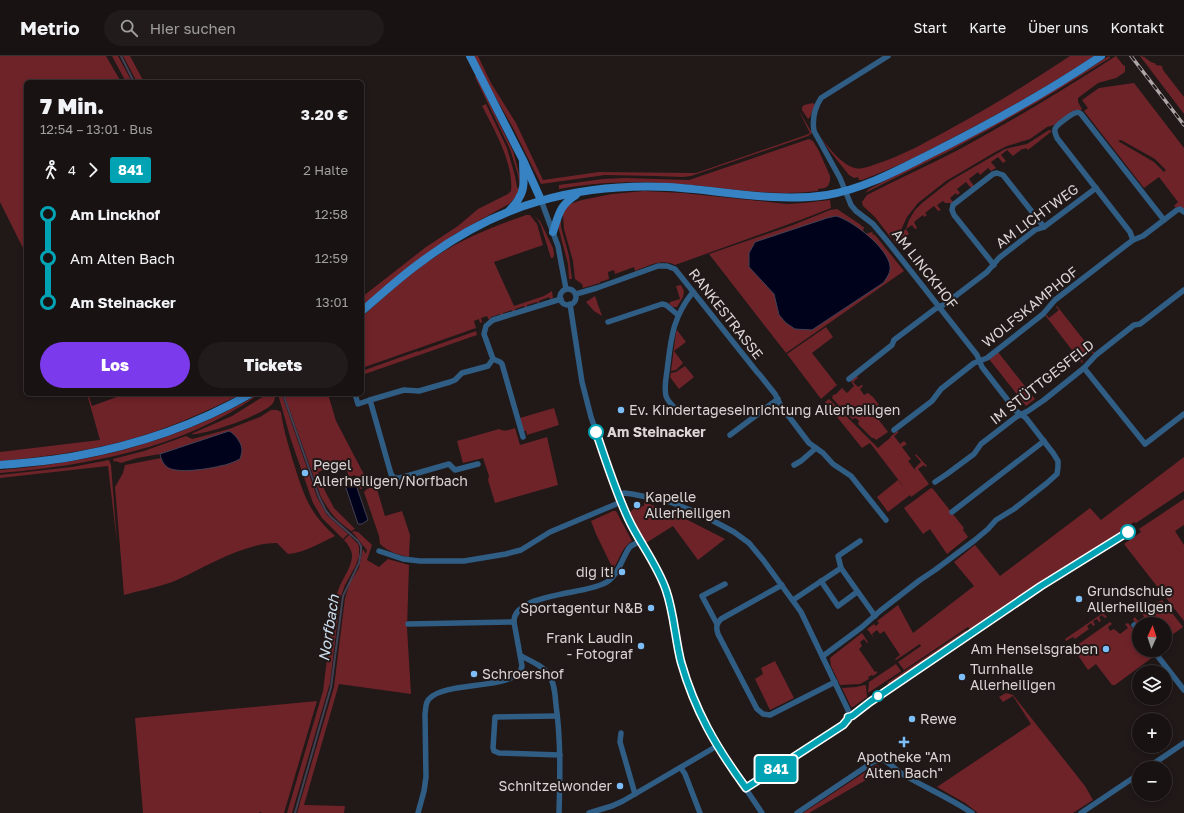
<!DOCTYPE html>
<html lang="de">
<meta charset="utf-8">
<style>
body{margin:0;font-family:"Golos Text",sans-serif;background:#221b1b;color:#f1f3f6;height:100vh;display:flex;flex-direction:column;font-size:15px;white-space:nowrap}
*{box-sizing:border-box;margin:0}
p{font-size:13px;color:#9f9e9f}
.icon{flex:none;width:22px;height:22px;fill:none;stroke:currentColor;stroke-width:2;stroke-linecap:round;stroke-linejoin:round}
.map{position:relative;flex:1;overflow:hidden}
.sheet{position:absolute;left:24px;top:24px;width:340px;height:316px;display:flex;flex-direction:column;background:#191212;border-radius:6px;box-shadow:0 2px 6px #0003,0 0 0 1px #373232}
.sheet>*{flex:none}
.badge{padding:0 8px;border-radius:3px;font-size:14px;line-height:26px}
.needle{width:26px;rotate:3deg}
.controls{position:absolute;left:1132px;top:561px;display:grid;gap:8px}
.controls a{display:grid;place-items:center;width:40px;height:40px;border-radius:50%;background:#191212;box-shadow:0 2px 6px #0003,0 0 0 1px #373232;font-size:20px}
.map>.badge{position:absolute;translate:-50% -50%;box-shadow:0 0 0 2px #fff}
.legs{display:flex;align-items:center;gap:6px;height:44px;padding:0 16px;font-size:13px}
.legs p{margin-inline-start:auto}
.head{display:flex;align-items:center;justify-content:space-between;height:68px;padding:0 16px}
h1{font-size:22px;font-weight:800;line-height:30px}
.primary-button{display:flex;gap:8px;margin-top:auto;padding:8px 16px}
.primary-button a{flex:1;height:46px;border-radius:24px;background:#7c3aed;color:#fff;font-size:16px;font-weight:800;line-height:46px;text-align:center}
.primary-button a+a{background:#221b1b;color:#f1f3f6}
ul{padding:0 16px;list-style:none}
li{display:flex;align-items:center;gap:14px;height:44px;font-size:15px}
li i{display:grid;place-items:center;width:6px;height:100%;margin:0 5px;background:currentColor}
li i::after{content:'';width:10px;height:10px;margin:-5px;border:3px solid;border-radius:50%;background:#191212}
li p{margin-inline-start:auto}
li:first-child i{background:linear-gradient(#0000 50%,currentColor 0)}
li:last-child i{background:linear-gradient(currentColor 50%,#0000 0)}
header{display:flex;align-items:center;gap:24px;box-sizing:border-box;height:56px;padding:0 20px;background:#191212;border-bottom:1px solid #373232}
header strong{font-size:19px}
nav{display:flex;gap:22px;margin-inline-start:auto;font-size:14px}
.search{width:280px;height:36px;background:#221b1b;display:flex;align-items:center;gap:10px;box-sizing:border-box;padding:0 14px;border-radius:22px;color:#9f9e9f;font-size:15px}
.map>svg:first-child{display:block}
.green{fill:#6e2329;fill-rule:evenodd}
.water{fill:#00021c;stroke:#424154}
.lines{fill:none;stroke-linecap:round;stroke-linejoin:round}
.stream{stroke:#424154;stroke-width:2}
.minor{stroke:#305d84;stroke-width:5.5}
.secondary{stroke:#3682c2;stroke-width:8}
.rail-casing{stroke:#aea7a7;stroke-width:3.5}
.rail{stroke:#211818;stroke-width:2;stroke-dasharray:6;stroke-linecap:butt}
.line-1-casing{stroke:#fff;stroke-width:9}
.line-1{stroke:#00a3b4;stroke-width:6}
.poi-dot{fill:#7dbef9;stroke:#211818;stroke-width:1.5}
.stop-1-dot{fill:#fff;stroke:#00a3b4;stroke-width:2}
.labels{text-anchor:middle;stroke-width:4;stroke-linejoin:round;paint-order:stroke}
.street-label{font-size:14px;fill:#dbd5d5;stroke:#211818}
.poi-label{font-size:14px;fill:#dbd5d5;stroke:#211818;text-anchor:start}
.stop-label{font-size:14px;font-weight:bold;fill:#dbd5d5;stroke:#211818;text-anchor:start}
.water-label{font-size:15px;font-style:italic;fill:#cee0f0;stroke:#211818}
</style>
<header>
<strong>Metrio</strong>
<div class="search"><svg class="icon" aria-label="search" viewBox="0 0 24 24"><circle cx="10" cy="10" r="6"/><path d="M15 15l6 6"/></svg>Hier suchen</div>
<nav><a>Start</a><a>Karte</a><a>Über uns</a><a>Kontakt</a></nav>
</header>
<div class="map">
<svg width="1184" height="757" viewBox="0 0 1184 757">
<rect width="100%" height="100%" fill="#211818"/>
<g class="green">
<path d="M 0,0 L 106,0 L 121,26 L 26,26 L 26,198 L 0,146 Z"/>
<path d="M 112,0 L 118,0 L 132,26 L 126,26 Z"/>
<path d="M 123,0 L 130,0 L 144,26 L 137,26 Z"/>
<path d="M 474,0 L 478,0 L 491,27 L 516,67 L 543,124 L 599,116 L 696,117 L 806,79 L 810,77 L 798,53 L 812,77 L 808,80 L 691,120 L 683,121 L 655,120 L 605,119 L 541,128 L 512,70 L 488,28 Z"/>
<path d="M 1070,0 L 1094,0 C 1050,29 1005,55 958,79 C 926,96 895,112 862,124 L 859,124 L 858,121 L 854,122 L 849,119 L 829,94 L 820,80 C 827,90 842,109 855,112 C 861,114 870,110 876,108 C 902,100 926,86 950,73 C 991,51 1031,26 1070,0 Z"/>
<path d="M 1109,0 L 1110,2 L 1041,44 L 990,73 L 951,94 L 865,137 L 869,133 L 981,76 L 1087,14 Z"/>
<path d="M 1116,0 L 1124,10 L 1125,9 L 1125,16 L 1116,22 L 1098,27 L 1078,42 L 1078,46 L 1082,53 L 1081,54 L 1075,54 L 1054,69 L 1047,71 L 1030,83 L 1007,90 L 997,95 L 946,125 L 918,147 L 907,161 L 901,174 L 891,182 L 875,161 L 863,150 L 862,146 L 867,139 C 898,123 929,109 960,93 C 1013,64 1065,33 1116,0 Z"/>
<path d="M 1140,0 C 1146,0 1149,7 1155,7 L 1156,9 L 1162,10 L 1163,14 L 1184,41 L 1184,58 Z"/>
<path d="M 476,20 L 513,95 L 520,121 L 520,132 L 518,119 L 510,93 L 475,21 Z"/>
<path d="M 1134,27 L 1184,92 L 1184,153 L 1181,151 L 1176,152 L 1174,150 L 1178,146 L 1159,121 L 1144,132 L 1084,55 L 1088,52 L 1082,44 L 1099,32 ZM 1121,84 L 1155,103 L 1166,114 L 1164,116 L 1154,106 L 1118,85 Z"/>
<path d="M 813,47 L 815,49 L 810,61 L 808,63 L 802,54 L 802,51 L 804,49 Z"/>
<path d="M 486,48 L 507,92 L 515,120 L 517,131 L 520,135 L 514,143 L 509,148 L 455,178 L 362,250 L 362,241 L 426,191 L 458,170 L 478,153 L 508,138 L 511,135 C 514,108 494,73 482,50 Z"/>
<path d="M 1049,74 L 1052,75 L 1028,94 L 1026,92 L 1024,93 L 1022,93 L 1013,100 L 1007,94 L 1001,99 L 1006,105 L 1003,107 L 998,101 L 991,106 L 996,112 L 991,115 L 988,112 L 980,119 L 978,116 L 969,123 L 974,130 L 971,132 L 966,126 L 957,133 L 960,137 L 957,139 L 956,137 L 950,142 L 953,146 L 951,148 L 950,147 L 945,147 L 943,145 L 937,149 L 941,154 L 938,155 L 934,150 L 925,157 L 927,159 L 924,161 L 923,159 L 914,166 L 917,172 L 915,173 L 912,169 L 906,173 L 909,178 L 896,188 L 893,184 L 906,173 L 909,164 L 915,154 L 922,147 L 950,125 L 1005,93 L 1027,88 Z"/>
<path d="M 809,83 L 813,85 L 819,95 L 830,120 L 830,125 L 828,130 L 825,132 L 818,133 L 818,135 C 779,140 741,134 702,130 C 654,125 607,124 559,133 L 559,129 L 603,123 L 625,122 L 689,124 Z"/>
<path d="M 644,135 L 683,137 L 787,148 L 803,147 L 830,144 L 831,152 L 803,163 L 675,209 C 662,202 648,210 635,215 L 634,211 L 615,218 L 614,214 L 608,216 L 609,223 L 600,226 L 600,227 L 583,232 L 582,228 L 575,223 L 573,205 L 564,173 L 563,160 L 561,158 L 570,148 L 582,144 L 612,138 Z"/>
<path d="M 837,153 L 861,169 L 861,170 L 864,171 L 864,172 L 863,174 L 865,178 L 872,176 L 873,177 L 872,178 L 875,179 L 904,215 L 786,297 L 709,198 L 793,169 L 830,154 Z"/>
<path d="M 526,159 L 530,159 L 537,168 L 543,189 L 494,206 L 514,250 L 544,240 L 552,235 L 553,242 L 550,243 L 549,241 L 539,245 L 539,247 L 538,247 L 537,246 L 527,249 L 527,251 L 525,252 L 524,250 L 515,253 L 515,255 L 513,256 L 512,254 L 503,257 L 503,259 L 501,260 L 500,258 L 491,261 L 491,263 L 489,264 L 487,260 L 481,262 L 482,266 L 480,267 L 479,263 L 474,265 L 476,272 L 362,312 L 362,261 C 386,239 410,217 438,199 C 464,182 497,169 526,159 Z"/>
<path d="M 533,159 L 540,165 L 553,192 L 554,198 L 553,202 L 551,202 L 541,170 L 538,164 Z"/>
<path d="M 561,162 L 561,171 L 569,200 L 572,223 L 569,223 L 568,208 L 558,170 Z"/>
<path d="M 681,229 L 684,235 L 683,241 L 677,251 L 673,251 L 669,248 L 670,246 L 680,243 L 676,230 Z"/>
<path d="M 595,240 L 602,260 L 594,255 L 586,246 Z"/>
<path d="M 1057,250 L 1094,297 L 1093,298 L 1090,294 L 1080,301 L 1083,306 L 1082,307 L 1045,259 L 1046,258 L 1049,262 L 1059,254 L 1056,251 Z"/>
<path d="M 826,271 L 833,281 L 812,297 L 837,329 L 821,343 L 787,298 Z"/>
<path d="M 677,274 L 686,286 L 674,295 L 683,307 L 676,314 L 671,315 L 676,276 Z"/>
<path d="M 476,275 L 477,279 L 474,280 L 362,319 L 362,315 L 418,295 L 419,296 L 420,295 Z"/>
<path d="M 998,296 L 1035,343 L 1026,350 L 989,303 Z"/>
<path d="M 685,310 L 694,321 L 679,333 L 670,321 L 671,317 L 676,316 Z"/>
<path d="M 857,320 L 858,322 L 853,326 L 858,331 L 862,329 L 863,330 L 860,333 L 864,339 L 868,337 L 873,341 L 885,357 L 878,363 L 888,376 L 876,384 L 874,382 L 872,382 L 858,368 L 859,365 L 856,362 L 852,363 L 832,342 L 833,339 L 836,338 L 842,332 L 847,337 L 854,330 L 851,325 Z"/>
<path d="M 87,338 L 88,338 L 92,350 L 125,338 L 241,338 C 204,357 165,374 124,385 C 83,396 42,401 0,405 L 0,396 L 100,384 Z"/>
<path d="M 259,338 C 184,392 90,409 0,417 L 0,414 C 95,406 176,386 259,338 Z"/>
<path d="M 267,338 L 275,338 C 275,341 275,344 273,347 C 266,358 204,380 191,378 L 232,360 Z"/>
<path d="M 278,338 L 281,338 L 283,342 L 317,441 L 327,459 L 348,478 L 343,483 L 322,462 L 313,447 L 291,384 Z"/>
<path d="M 284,338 L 328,338 L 336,365 L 370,430 L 360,433 L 355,419 L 349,421 L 344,407 L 318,416 L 325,435 L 334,452 L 355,473 L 351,475 C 335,463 331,458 321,441 Z"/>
<path d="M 829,343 L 878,392 L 890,382 L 891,380 L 898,375 L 898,377 L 894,380 L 900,388 L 904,385 L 907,388 L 902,391 L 911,403 L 908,405 L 915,414 L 915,412 L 921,406 L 915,399 L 916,398 L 927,410 L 925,411 L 924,409 L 918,413 L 929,428 L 911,441 L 910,439 L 888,456 L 877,441 L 898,424 L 907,435 L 870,387 L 862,392 L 825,346 Z"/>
<path d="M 554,352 L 559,369 L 527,379 L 526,375 L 523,375 L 520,362 Z"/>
<path d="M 271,354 L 277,354 L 281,356 C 283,372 288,387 292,402 C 303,436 307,455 335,480 C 320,487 304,497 288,498 L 277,487 C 244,487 207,510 177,524 C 161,531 141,534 124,539 L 115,431 L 123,417 L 125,409 L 161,402 L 161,404 L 181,415 L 220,410 L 229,375 L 160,398 L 137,402 L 121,407 L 116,405 L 114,406 L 113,403 L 144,395 L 186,380 L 192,383 L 200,381 L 229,373 L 260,361 Z"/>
<path d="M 515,372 L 520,389 L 547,381 L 558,429 L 495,447 L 488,424 L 489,420 L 483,402 L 463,407 L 457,385 L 499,373 C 505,376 509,374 515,372 Z"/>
<path d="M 1184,401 L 1184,435 L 1136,467 L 1134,466 L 1115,479 L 1116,481 L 1039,527 L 971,574 L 968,571 L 904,614 L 898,606 L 921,590 L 920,588 L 896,604 L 895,603 L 900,599 L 884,575 L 880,578 L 877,574 L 872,578 L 874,582 L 867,573 L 874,568 L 876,570 L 879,567 L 877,565 L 898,549 L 913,577 L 974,530 L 954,506 L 975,489 L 1000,520 L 1090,452 L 1101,464 Z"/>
<path d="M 109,404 L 111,409 L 117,487 L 108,410 L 0,422 L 0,419 L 72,411 Z"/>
<path d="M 376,430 L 385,460 L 402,455 L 410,479 L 409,501 C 398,499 389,496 380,488 L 379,480 L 364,436 L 367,433 Z"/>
<path d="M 931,432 L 933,433 L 964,472 L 963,474 L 968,481 L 947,498 L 930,473 L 923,478 L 904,452 Z"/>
<path d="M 1184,443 L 1184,469 L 1175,475 L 1184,489 L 1184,565 L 1124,488 L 1141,476 L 1139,473 Z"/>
<path d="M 644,446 L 678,459 L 725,483 L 698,504 L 673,470 L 646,487 L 630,456 L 636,451 L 644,450 Z"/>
<path d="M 613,455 L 616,455 L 632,485 C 621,492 620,503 613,513 L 596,478 L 591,465 Z"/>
<path d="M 353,475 L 358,476 L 372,489 L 367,504 L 379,511 L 388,503 L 409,509 L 407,572 L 411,638 L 339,628 L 304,749 L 345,750 L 344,757 L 297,757 L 334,631 L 345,542 L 350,527 L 359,512 L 363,493 L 366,498 L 367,494 C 362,489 358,482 352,476 Z"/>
<path d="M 349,479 L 358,488 L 359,491 L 359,500 L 356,509 L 345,529 L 340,543 L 330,627 L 292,757 L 287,757 L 323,635 L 334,547 C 336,542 337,537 339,532 C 343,522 353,509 352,498 C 351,493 348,488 344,484 Z"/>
<path d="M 1162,544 L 1183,571 L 1165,584 L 1165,568 L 1142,568 L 1141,566 L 1136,569 L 1133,563 L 1135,561 L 1138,565 L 1144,561 L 1142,557 L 1144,555 L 1146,559 L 1152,555 L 1150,551 L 1152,550 L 1155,553 L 1158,551 L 1156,547 Z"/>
<path d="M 1103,557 L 1107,561 L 1105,562 L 1102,559 L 1099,561 L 1101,565 L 1099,566 L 1097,563 L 1093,565 L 1095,569 L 1093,570 L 1091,567 L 1087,570 L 1089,573 L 1075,583 L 1073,581 L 1066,585 L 1065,583 Z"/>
<path d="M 1110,566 L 1112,568 L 1108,571 L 1110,575 L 1114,573 L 1120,578 L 1128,572 L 1125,568 L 1128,567 L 1134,574 L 1136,574 L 1139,578 L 1138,579 L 1139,581 L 1139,594 L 1148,594 L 1153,601 L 1115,629 L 1112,629 L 1096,608 L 1088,614 L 1073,592 Z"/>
<path d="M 966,574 L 967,576 L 889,629 L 887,627 Z"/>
<path d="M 862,577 L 868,586 L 867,587 L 864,583 L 860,586 L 862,590 L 859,593 L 875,616 L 877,615 L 877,617 L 873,620 L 872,619 L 868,621 L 869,623 L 860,628 L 840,629 L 831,610 L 830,603 L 831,601 Z"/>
<path d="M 775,605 L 794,642 L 770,654 L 755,623 L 763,618 L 761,612 Z"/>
<path d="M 896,608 L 901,615 L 900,616 L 868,637 L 869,626 Z"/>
<path d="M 865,629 L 866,630 L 867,641 L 853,651 L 851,651 L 842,632 L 856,631 Z"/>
<path d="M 1006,637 L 1013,639 L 1085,730 L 1093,744 L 1073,757 L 978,757 L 965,747 L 937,731 L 1031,668 L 1013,640 L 1003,646 L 999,641 Z"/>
<path d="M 317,645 L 284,757 L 262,757 L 260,756 L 259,757 L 143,757 L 135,662 Z"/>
<path d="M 876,709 L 878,710 L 883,714 L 809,757 L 803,757 Z"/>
</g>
<g class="water">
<path d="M 836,160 C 852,164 888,192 890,210 C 891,216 887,222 883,227 L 821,268 L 812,274 L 795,273 L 786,267 L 779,259 L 774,238 L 749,211 L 749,197 L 755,186 L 827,162 Z"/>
<path d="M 229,375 C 235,378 241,386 242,393 C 242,396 241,400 240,403 C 234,406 227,409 220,410 C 209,413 176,418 167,411 C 163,408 161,403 160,398 Z"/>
<path d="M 354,423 L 368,464 L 362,468 L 358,468 L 344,426 Z"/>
</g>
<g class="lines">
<g class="stream">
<path d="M 121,0 L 134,26"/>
<path d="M 283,338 L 319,441 L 326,455 L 331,461 L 358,485 L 361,490 L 361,496 L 359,507 L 343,540 L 331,631 L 295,757"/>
</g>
<g class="minor">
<path d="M 541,144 L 558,190 L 566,233"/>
<path d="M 1133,184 L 1130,176 L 1057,82 C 1056,79 1054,76 1055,73 C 1056,69 1072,58 1075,57 C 1078,56 1079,56 1081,58 L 1164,164"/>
<path d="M 994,209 L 954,159 L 952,154 L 953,149 L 993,118 L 997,117 L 1003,119 L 1044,171"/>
<circle cx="568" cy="241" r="8"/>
<path d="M 576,238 L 597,232 L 658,210 L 667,210 L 675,213 L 757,316 L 759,318 L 775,338 L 781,350 L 809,387 L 823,397 L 833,408 L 851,420 L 886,464"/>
<path d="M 570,248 L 582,326 L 591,361 L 621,446 L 628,461 L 658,515 L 666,535 L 670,549 L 681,603 L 690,634 L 705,669 L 717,690 L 762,757"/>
<path d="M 608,266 L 662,248 L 666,249 L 678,259"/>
<path d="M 1084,312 L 1145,388 L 1184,358"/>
<path d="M 849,323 L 892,289 L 894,284 L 935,253 L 945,248 L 987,216 L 999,202 L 1035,174 L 1044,171 L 1096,132"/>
<path d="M 355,338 L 358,348 L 370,344"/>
<path d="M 677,354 C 673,350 668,346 666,340 C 664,332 666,322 667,315 C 671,283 672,262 693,236"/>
<path d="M 894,374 L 932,345 L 941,333 L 974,307 L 987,302 L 1043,258 L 1055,244 L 1125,190 L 1133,184 L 1143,180 L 1177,154 L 1180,153 L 1184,156"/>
<path d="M 730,379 L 778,343"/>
<path d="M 523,381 L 502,308 L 500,306 L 493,303 L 484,278 L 486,270 L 493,264 L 561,243"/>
<path d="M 478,408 L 455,414 L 449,408 L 400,422 L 394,422 L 391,418 L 370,344 L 404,334 L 419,335 L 450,326 L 455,324 L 462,317 L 488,310 L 493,303"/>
<path d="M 794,409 L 801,405 L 816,392"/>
<path d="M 935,426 L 947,418 L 974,398 L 981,388 L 1016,361 L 1028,355 L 1044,344 L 1084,312 L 1096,299 L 1134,269 L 1140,268 L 1184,234"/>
<path d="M 618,439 L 624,437 L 632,438 L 667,445 L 678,449 L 700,458 L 721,469 L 734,476 L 749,487 L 764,505 L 801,556 L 848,654 C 850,661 847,664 843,669 L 746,732"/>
<path d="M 952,456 L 1044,385"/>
<path d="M 379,495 L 403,503 L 420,505 L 464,505 L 506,498 L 521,494 L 550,476 L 621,446"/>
<path d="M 841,512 L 838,500 L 860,485"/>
<path d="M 821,525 L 838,550 L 857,536"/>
<path d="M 782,529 L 721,563 C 716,568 716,572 718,578 L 757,653 L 763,658 L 770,659 L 835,626"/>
<path d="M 793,544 L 841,512 L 875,560"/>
<path d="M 408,568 L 514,566"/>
<path d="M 717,568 L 702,540 L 725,528"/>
<path d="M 1134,569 L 1139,575"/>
<path d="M 1153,594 L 1184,634"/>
<path d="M 521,600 C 531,605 543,610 549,619 C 555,628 555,639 556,649 C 561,685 560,721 559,757"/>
<path d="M 823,600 L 862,571 L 880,555 L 920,524 L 935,514 L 975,484 L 988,473 L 996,464 L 1014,453 L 1047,427 L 1057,418 L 1058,411 L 1058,405 L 1053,397 L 1026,362 L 1016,355 L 1013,351 L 982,311 L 977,299 L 888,186 L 873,168 L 856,155 L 851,149 L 840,122 L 814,75 C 812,63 814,53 821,42 L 888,0"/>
<path d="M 557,660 L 495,661 L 493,692 L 494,695 L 499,697 L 560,699"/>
<path d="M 621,677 L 620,686 L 635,738"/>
<path d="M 681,712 L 685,718 L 700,757"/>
<path d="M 1147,712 L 1184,687"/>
<path d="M 418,757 L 424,735 L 426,721 L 425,658 C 426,653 425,647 429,643 C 446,624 518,635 522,610 L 514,566 C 513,537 587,539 607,526 C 618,519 622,503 629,492 L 631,490 L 640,485"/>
<path d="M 589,757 L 612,750 L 623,745 L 717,690"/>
<path d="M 797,757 L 873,706 L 881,703 C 889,705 896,715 904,719 C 926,732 950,742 972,757"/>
<path d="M 1081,757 L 1139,718"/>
</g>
<g class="secondary">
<path d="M 470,0 L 523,104 L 541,144"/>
<path d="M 509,155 C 512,151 517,147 519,142 C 526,132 523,118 523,107"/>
<path d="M 553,176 C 559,158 559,150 576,139"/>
<path d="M 362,255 C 382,238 400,221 421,206 C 457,179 497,157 540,145 C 581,133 626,129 669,131 C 721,134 774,147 827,139 C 863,133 896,115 928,99 C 988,69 1046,37 1101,0"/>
<path d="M 0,409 C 25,407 51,405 76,400 C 137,389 196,369 250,338"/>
</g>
<defs>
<path id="rail" d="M 1131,0 L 1184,69"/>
</defs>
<use href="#rail" class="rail-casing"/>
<use href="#rail" class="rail"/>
</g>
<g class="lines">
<defs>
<path id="line-1" d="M 596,376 C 606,405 615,434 628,462 C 639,486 657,508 666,534 C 674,557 675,582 681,606 C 695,655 716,691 746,732 L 843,669 L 848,663 L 848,661 L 852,660 L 870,646 L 1041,530 L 1128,476"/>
</defs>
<use href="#line-1" class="line-1-casing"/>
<use href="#line-1" class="line-1"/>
</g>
<g class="poi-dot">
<circle cx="621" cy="354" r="4"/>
<circle cx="305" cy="417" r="4"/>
<circle cx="637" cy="449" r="4"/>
<circle cx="622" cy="516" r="4"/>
<circle cx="1079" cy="543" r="4"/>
<circle cx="651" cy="552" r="4"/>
<circle cx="641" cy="590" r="4"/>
<circle cx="1106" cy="593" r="4"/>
<circle cx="474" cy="618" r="4"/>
<circle cx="962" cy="621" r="4"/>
<circle cx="912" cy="663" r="4"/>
<path d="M902 680h4v4h4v4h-4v4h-4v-4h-4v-4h4z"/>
<circle cx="620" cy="730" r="4"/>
</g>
<g class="stop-1-dot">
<circle cx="596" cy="376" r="7"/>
<circle cx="1128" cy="476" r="7"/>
<circle cx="878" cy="640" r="5"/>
</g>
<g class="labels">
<g class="street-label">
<text transform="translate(1037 160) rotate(-36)" y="5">AM LICHTWEG</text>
<text transform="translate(925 213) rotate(52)" y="5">AM LINCKHOF</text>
<text transform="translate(1030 251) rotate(-39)" y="5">WOLFSKAMPHOF</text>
<text transform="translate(726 258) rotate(52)" y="5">RANKESTRASSE</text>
<text transform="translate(1042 326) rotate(-38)" y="5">IM STÜTTGESFELD</text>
</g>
<g class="poi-label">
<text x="629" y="359">Ev. Kindertageseinrichtung Allerheiligen</text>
<text x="313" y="414">Pegel<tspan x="313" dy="16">Allerheiligen/Norfbach</tspan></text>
<text x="645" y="446">Kapelle<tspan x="645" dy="16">Allerheiligen</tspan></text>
<text x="614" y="521" text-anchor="end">dig it!</text>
<text x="1087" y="540">Grundschule<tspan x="1087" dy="16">Allerheiligen</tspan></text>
<text x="643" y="557" text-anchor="end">Sportagentur N&amp;B</text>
<text x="633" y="587" text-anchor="end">Frank Laudin<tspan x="633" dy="16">- Fotograf</tspan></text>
<text x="1098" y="598" text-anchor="end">Am Henselsgraben</text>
<text x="970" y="618">Turnhalle<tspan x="970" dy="16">Allerheiligen</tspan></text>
<text x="482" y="623">Schroershof</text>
<text x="920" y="668">Rewe</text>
<text x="904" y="706" text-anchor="middle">Apotheke "Am<tspan x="904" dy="16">Alten Bach"</tspan></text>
<text x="612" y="735" text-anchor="end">Schnitzelwonder</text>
</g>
<g class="stop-label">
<text x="607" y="381">Am Steinacker</text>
</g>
<g class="water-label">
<text transform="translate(329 572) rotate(-81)" y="5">Norfbach</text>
</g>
</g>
</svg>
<div class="controls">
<a><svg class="needle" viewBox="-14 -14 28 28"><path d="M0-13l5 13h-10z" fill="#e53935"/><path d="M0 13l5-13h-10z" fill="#9f9e9f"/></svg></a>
<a><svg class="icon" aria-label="layers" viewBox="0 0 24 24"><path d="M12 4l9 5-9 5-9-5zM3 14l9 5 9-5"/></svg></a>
<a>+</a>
<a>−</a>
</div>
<b class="badge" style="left:776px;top:713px;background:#00a3b4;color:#fff">841</b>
<section class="sheet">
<div class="head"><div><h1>7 Min.</h1><p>12:54 – 13:01 · Bus</p></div><b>3.20 €</b></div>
<div class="legs"><svg class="icon" aria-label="walk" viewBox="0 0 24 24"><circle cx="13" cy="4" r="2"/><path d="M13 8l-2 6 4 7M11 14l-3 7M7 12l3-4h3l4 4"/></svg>4<svg class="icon" aria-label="forward" viewBox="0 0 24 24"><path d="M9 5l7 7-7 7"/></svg><b class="badge" style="background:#00a3b4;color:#fff">841</b><p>2 Halte</p></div>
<ul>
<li><i style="color:#00a3b4"></i><b>Am Linckhof</b><p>12:58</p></li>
<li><i style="color:#00a3b4"></i><span>Am Alten Bach</span><p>12:59</p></li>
<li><i style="color:#00a3b4"></i><b>Am Steinacker</b><p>13:01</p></li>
</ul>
<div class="primary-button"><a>Los</a><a>Tickets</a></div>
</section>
</div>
